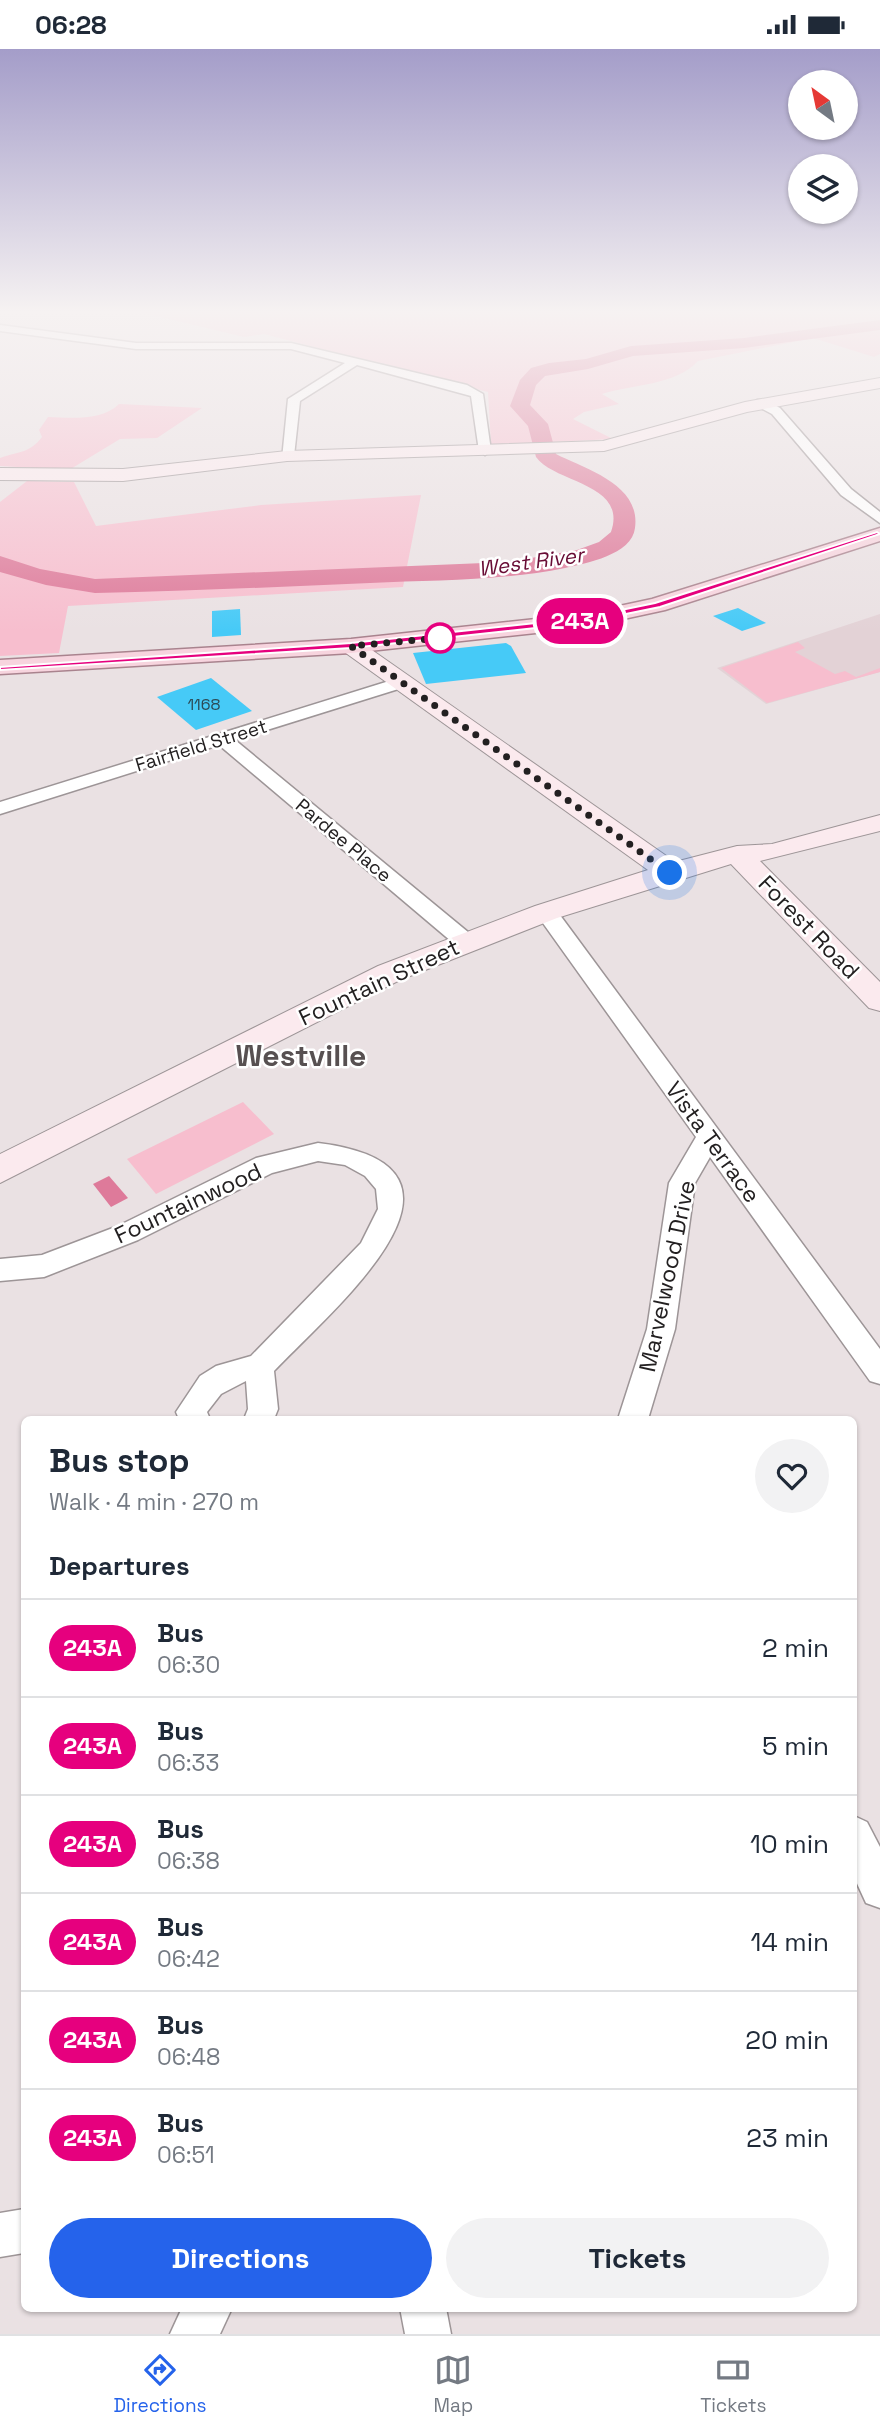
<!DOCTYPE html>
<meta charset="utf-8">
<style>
body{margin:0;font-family:"Space Grotesk",sans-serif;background:#f2f2f3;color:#1f2937;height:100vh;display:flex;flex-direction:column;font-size:26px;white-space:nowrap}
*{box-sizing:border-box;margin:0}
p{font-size:23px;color:#747a83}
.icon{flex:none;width:38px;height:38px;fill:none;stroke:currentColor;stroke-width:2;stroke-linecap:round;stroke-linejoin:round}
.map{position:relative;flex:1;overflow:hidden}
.drawer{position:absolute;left:21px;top:1367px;width:836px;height:896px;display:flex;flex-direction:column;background:#fff;border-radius:10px;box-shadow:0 2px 5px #0004}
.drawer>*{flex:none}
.badge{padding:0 14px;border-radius:23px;font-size:24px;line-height:46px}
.needle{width:46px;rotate:327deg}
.controls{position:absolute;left:788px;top:21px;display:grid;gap:14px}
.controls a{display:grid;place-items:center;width:70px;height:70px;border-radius:50%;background:#fff;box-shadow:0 2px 5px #0004;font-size:35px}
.you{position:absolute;width:35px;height:35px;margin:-18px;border:5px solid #fff;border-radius:50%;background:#1a73e8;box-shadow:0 0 0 10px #1a73e833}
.map>.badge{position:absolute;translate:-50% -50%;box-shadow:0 0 0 4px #fff}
h2{padding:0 28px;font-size:26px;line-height:63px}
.round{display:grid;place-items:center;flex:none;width:74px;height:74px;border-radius:37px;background:#f2f2f3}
.summary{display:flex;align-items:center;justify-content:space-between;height:119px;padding:0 28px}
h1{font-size:33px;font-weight:600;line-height:52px}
.action{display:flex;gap:14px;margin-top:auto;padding:14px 28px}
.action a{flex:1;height:80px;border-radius:42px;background:#2563eb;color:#fff;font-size:28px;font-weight:600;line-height:80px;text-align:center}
.action a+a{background:#f2f2f3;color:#1f2937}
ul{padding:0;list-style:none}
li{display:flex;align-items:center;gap:21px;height:98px;padding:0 28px;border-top:2px solid #e0e1e3}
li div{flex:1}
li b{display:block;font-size:26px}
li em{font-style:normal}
li .badge{min-width:77px;font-weight:700;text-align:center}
.status{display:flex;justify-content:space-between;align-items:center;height:49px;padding:0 35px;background:#fff;direction:ltr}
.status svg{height:19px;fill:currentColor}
.tabs{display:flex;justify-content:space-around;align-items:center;height:98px;border-top:2px solid #e0e1e3;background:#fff;font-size:19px;color:#747a83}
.tabs a{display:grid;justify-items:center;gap:4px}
.tabs .selected{color:#2563eb}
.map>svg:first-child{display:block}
.built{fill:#e3d2d6}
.green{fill:#f7bece}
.water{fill:#de7a9a}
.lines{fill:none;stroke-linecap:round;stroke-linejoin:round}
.river{fill:#de7a9a;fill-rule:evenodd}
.building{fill:#46caf7}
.street-casing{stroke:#9d9597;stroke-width:3}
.secondary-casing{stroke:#9d9597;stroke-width:2}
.primary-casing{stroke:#a9838e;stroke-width:3}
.street{fill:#fff;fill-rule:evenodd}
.secondary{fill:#fbeaee;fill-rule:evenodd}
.primary{fill:#f7d4de;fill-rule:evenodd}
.line{fill:#e6007e;stroke:#fff;stroke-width:2}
.walk{stroke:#232021;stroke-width:7;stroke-dasharray:0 12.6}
.stop-dot{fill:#fff;stroke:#e6007e;stroke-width:3.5}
.labels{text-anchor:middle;stroke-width:5;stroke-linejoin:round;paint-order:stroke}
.far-number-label{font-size:16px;fill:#2c4a56}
.far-street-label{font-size:19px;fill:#232021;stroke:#fff}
.far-water-label{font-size:21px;font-style:italic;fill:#680c35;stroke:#fff}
.street-label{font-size:23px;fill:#232021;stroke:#fff}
.district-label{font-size:30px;font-weight:bold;fill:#575051;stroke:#fff}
</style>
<div class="status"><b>06:28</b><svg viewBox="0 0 49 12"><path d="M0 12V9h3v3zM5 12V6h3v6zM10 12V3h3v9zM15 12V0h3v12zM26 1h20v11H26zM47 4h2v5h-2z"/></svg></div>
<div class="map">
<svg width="880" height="2285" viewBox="0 0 880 2285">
<rect width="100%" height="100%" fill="#eae1e3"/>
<path class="built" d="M 880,565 L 880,623 L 766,655 L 717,619 Z"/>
<g class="green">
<path d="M 140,263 L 880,263 L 880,305 L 874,308 L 813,289 L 698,312 C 675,337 632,335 602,345 L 619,355 L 584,363 L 573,370 L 613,390 L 494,396 L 491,395 L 488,343 L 264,285 L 244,288 Z"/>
<path d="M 119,355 L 202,359 L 157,389 L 120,390 L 69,421 L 0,417 L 0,409 C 20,402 30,404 42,388 L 39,381 L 48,368 C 71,369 102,372 119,355 Z"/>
<path d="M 27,432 L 74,433 L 96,477 L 261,456 L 421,446 L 403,538 L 68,557 L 59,604 L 0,607 L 0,453 Z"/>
<path d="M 798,593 L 805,599 L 795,603 L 835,625 L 845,622 L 856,628 L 880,619 L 880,623 L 767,654 L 721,619 Z"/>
<path d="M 243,1053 L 274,1085 L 156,1145 L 127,1110 Z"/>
</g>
<path class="water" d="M 109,1127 L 128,1149 L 111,1158 L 93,1135 Z"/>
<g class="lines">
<path class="river" d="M 880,271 L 880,281 L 744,299 L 633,307 L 588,320 L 545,327 L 536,336 L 530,356 L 548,375 L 556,405 C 585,420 641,435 635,479 C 632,506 586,514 565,519 C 501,532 435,531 370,534 C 278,538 187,542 95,544 L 46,536 L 0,523 L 0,507 L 40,520 L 95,530 L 508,513 L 577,501 L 599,493 L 611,483 C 628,434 554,434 536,408 L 528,377 L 510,357 L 520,331 L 531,319 L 549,314 L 586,310 L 631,297 L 744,289 Z"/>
</g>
<g class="building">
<path d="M 738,559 L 766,574 L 742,582 L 713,567 Z"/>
<path d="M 240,560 L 241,586 L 212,588 L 212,562 Z"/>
<path d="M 506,594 L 511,597 L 526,624 L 426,635 L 413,604 Z"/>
<path d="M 211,629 L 252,662 L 196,681 L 157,648 Z"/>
</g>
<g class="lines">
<defs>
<g id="street">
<path d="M 0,276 L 136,294 L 291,294 L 467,336 L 483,345 L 491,402 L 485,406 L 479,402 L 471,347 L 357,316 L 300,352 L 294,407 L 282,410 L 288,350 L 345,314 L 291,300 L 136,300 L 0,282 Z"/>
<path d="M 757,351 L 765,351 L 780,359 L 851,440 L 880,463 L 880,474 L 841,446 L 772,365 L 757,357 Z"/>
<path d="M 402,628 L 408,629 L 411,633 L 408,637 L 235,691 L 474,888 L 477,893 L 474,898 L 458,898 L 219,696 L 0,765 L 0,753 Z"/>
<path d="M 546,857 L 554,858 L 880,1300 L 880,1335 L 870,1332 L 710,1108 L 695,1134 L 675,1280 L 648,1370 L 618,1370 L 647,1280 L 669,1134 L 696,1088 L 535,863 Z"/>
<path d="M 318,1094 C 506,1117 332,1261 274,1322 L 278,1360 L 274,1370 L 244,1370 L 248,1360 L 246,1332 L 221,1345 L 207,1363 L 210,1370 L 179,1370 L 176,1363 L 200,1327 L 216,1317 L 251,1307 L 361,1194 L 378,1160 L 376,1140 L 365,1127 L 345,1116 L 318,1112 L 272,1124 L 138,1191 L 44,1228 L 0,1232 L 0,1210 L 42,1206 L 118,1177 L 256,1109 Z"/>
<path d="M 854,1767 L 867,1773 L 880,1798 L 880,1859 L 866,1854 L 854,1828 Z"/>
<path d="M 24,2160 L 24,2204 L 0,2208 L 0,2164 Z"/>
<path d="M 182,2259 L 232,2259 L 220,2285 L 170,2285 Z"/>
<path d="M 400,2259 L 446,2259 L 451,2285 L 405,2285 Z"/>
</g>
<g id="secondary">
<path d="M 880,329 L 880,339 L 747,363 L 604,402 L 287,412 L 123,432 L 0,431 L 0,419 L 123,420 L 287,402 L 603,392 L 745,353 Z"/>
<path d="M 351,590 L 359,592 L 675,813 L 737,797 L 772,795 L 880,766 L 880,782 L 760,812 L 880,933 L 880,962 L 869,959 L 731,815 L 557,869 L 400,931 L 0,1134 L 0,1105 L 378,917 L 535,857 L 648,821 L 343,602 L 339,597 L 343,592 Z"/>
</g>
<path id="primary" d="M 880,479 L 880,492 L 665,561 L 582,579 L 351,604 L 0,625 L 0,611 L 351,590 L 582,565 L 652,550 Z"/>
</defs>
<use href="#street" class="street-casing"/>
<use href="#secondary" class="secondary-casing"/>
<use href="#primary" class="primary-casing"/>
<use href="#street" class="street"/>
<use href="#secondary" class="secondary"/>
<use href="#primary" class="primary"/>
</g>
<linearGradient id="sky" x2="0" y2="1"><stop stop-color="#a49dc9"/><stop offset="0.45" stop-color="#f6f2f2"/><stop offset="1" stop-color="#f6f2f2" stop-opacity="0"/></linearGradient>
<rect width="880" height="583" fill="url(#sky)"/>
<path class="line" d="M 877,483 L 880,485 L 660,558 L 582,574 L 351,599 L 0,621 L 0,618 L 351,594 L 582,569 L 655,554 Z"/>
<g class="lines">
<path class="walk" d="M 440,589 L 451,588 L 351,597 L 670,824"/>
</g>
<circle class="stop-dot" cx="440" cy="589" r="14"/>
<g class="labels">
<g class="far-number-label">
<text x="204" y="661">1168</text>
</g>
<g class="far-street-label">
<text transform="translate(201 696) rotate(-17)" y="7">Fairfield Street</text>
<text transform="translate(344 791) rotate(40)" y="7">Pardee Place</text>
</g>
<g class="far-water-label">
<text transform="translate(531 513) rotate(-8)" y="7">West River</text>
</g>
<g class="street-label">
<text transform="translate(809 878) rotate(46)" y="8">Forest Road</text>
<text transform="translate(379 933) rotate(-25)" y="8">Fountain Street</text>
<text transform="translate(713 1093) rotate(54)" y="8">Vista Terrace</text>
<text transform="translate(188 1154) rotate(-25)" y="8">Fountainwood</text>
<text transform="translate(667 1227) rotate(-78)" y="8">Marvelwood Drive</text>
</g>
<g class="district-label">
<text x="301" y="1017">Westville</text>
</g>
</g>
</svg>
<div class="controls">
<a><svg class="needle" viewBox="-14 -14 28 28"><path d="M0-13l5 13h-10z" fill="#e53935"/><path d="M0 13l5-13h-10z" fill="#747a83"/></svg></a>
<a><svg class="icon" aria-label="layers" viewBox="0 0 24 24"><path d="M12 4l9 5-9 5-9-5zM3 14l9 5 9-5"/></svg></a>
</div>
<div class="you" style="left:670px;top:824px"></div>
<b class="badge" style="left:580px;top:572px;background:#e6007e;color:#fff">243A</b>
<section class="drawer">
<div class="summary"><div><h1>Bus stop</h1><p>Walk · 4 min · 270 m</p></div><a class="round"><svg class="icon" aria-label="heart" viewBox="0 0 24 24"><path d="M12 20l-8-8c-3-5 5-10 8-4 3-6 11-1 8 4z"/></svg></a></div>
<h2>Departures</h2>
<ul>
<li><span class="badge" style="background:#e6007e;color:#fff">243A</span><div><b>Bus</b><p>06:30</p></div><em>2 min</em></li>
<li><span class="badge" style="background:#e6007e;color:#fff">243A</span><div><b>Bus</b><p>06:33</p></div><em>5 min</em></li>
<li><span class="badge" style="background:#e6007e;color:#fff">243A</span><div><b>Bus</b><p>06:38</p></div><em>10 min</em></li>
<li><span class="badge" style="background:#e6007e;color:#fff">243A</span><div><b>Bus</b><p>06:42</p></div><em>14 min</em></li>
<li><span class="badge" style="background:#e6007e;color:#fff">243A</span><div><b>Bus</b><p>06:48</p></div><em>20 min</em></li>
<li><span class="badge" style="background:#e6007e;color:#fff">243A</span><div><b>Bus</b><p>06:51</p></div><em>23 min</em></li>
</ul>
<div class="action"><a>Directions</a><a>Tickets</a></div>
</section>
</div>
<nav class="tabs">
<a class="selected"><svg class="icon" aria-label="directions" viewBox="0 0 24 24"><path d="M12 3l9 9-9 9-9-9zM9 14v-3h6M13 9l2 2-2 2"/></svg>Directions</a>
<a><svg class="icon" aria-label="map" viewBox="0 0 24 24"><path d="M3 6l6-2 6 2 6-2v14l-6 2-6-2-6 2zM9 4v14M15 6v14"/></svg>Map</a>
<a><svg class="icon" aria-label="tickets" viewBox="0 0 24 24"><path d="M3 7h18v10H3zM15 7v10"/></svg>Tickets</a>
</nav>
